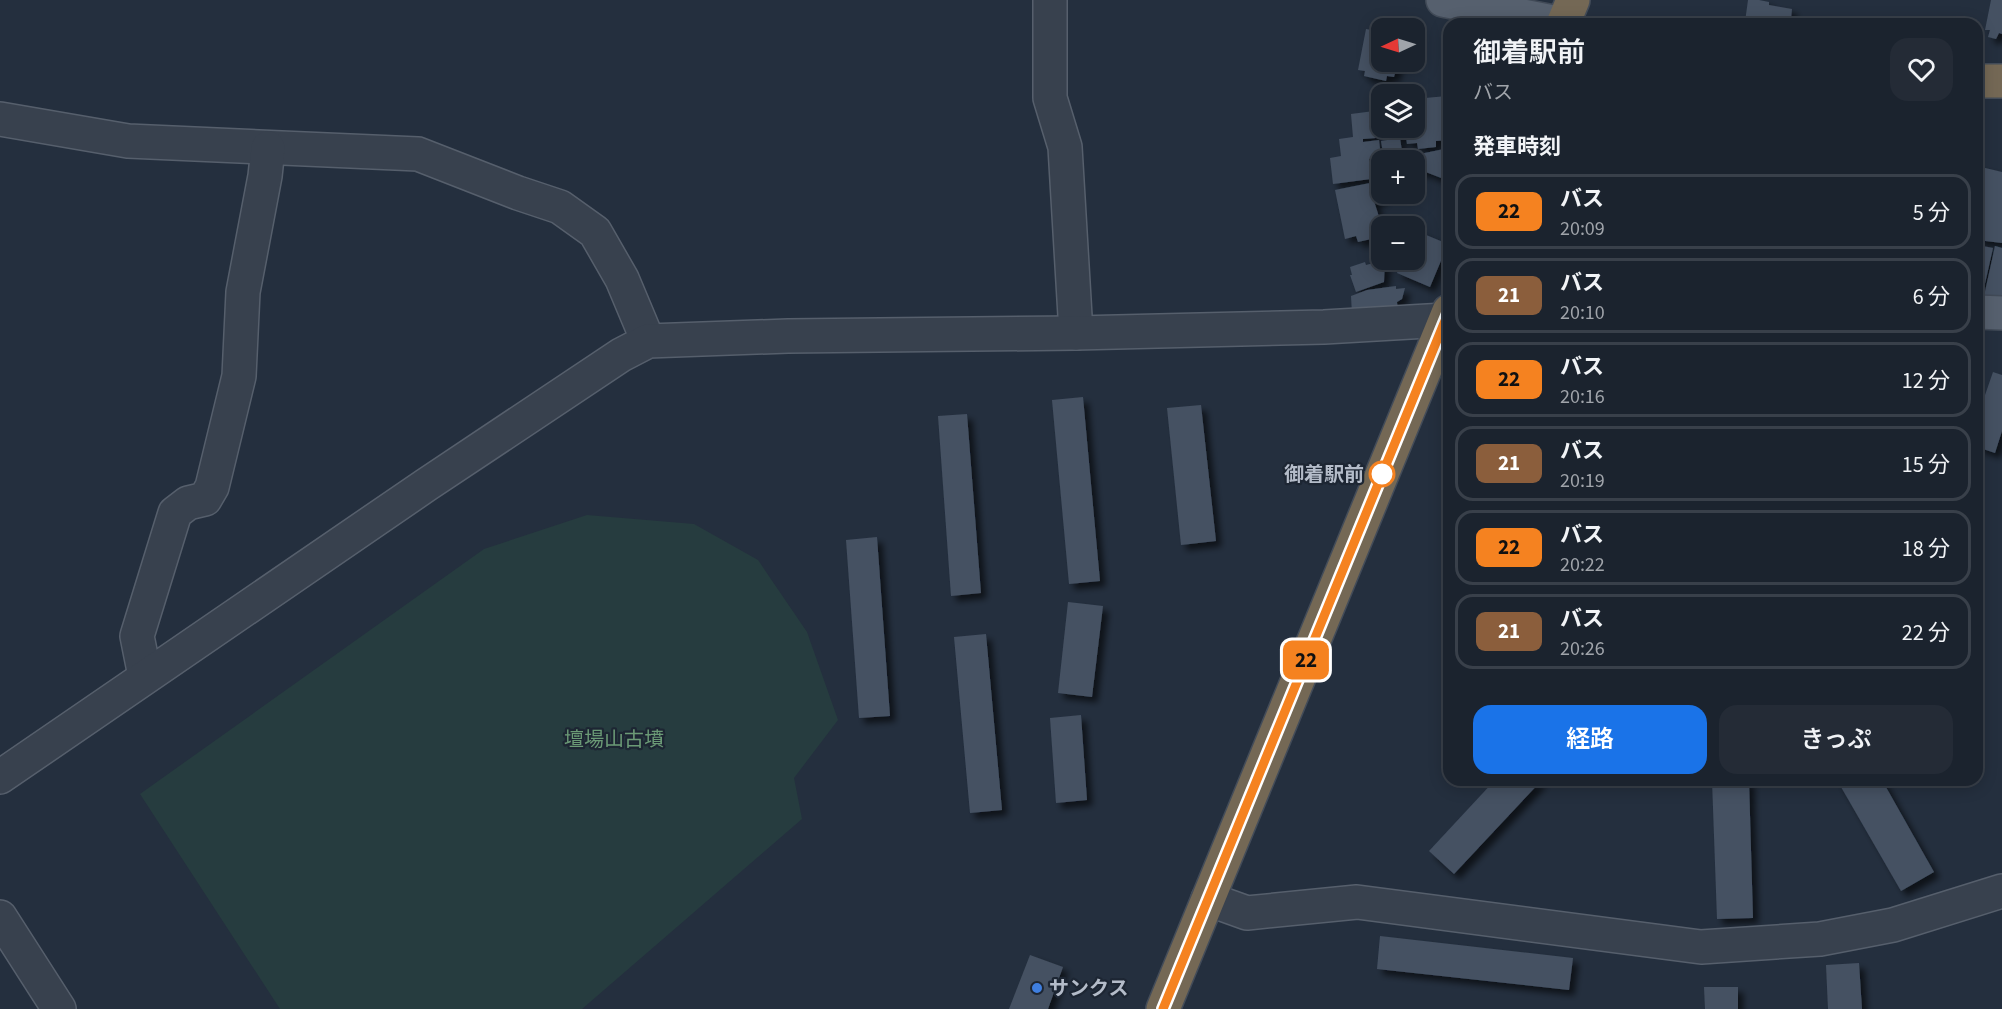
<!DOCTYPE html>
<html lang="ja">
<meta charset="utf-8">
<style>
body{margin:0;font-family:"Source Sans 3","Noto Sans JP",sans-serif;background:#242b36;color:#f1f3f6;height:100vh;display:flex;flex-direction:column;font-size:22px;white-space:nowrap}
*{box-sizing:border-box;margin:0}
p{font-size:20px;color:#a0a4aa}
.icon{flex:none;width:33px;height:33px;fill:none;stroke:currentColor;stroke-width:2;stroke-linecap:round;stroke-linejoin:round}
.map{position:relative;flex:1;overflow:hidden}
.sheet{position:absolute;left:1443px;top:18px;width:540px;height:768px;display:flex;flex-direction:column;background:#1b232e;border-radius:18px;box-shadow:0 3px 15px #0003,0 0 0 2px #39404a}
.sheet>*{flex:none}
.badge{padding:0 12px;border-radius:9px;font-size:21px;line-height:39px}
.needle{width:39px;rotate:266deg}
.buttons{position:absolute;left:1371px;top:18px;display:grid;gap:12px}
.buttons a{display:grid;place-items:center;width:54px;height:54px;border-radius:12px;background:#1b232e;box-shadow:0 3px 15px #0003,0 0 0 2px #39404a;font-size:30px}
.map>.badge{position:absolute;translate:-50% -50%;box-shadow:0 0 0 3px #fff}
h2{padding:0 30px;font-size:22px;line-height:54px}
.round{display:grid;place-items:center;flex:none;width:63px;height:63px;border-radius:18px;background:#242b36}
.head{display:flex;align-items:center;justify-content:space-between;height:102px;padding:0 30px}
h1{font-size:28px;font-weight:600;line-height:45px}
.primary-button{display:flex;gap:12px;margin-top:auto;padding:12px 30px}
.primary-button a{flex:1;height:69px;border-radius:18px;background:#1a73e8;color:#fff;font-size:24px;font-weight:600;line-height:69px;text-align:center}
.primary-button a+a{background:#242b36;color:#f1f3f6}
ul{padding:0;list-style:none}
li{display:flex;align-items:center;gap:18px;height:75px;margin:0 12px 9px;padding:0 18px;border:3px solid #39404a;border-radius:18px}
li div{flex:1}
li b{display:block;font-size:22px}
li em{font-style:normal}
li .badge{min-width:66px;font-weight:700;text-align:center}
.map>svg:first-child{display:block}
.green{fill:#263c3f}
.building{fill:#455162;filter:url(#shadow)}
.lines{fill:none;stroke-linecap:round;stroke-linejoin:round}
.minor-casing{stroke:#565f6c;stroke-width:36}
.major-casing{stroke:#414a57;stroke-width:36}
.highway-casing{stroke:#434c59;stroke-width:36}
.minor{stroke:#38414e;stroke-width:33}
.major{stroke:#56606e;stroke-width:33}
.highway{stroke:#746855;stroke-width:33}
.line-casing{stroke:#fff;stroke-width:14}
.line{stroke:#f58220;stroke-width:9}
.stop-dot{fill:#fff;stroke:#f58220;stroke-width:3}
.shop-dot{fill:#3f7fe0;stroke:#1d2633;stroke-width:2}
.labels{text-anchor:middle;stroke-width:4.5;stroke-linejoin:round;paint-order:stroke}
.stop-label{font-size:20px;font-weight:bold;fill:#b4bcc9;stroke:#1d2633;text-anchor:end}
.park-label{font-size:20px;fill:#6b9a76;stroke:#1d2633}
.poi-label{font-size:20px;font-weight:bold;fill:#b4bcc9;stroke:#1d2633;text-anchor:start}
</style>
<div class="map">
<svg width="2002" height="1009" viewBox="0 0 2002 1009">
<defs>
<filter id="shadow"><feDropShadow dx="5.5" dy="5.5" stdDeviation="3" flood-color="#0009"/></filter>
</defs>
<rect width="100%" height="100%" fill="#242f3e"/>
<path class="green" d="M 587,515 L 694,524 L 758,560 L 807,632 L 838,720 L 794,778 L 802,819 L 582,1009 L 280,1009 L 140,794 L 484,549 Z"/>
<g class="building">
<path d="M 1748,0 L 1759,0 L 1769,2 L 1769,5 L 1792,9 L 1791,19 L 1785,24 L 1745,22 Z"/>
<path d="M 1991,0 L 2002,0 L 2002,34 L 1999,33 L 1996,39 L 1988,37 L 1990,30 L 1985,30 Z"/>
<path d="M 1366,29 L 1382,32 L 1382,62 L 1398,62 L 1394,77 L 1387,76 L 1386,81 L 1364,76 L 1365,71 L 1358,70 Z"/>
<path d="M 1447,96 L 1449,140 L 1436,141 L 1436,147 L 1418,149 L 1417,143 L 1407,144 L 1406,137 L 1398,138 L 1398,136 L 1381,138 L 1377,108 L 1378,108 L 1378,102 L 1382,102 L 1382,128 L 1414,128 L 1414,99 Z"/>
<path d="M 1374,111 L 1376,138 L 1363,139 L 1363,142 L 1379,140 L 1381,157 L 1369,159 L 1371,179 L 1333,184 L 1330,158 L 1341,156 L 1339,139 L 1353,137 L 1351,114 Z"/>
<path d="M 1400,138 L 1402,151 L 1383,153 L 1381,141 Z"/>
<path d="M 1449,148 L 1449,181 L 1423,171 L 1414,172 L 1414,160 L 1389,160 L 1389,157 L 1415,155 Z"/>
<path d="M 1977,166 L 2002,172 L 2002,243 L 1977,240 Z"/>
<path d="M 1380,181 L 1383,199 L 1374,201 L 1382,226 L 1380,237 L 1358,242 L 1356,236 L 1345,239 L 1335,190 Z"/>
<path d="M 1414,230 L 1448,244 L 1430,287 L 1397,273 L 1401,262 L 1396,260 L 1414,260 Z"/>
<path d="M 1977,245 L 1993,248 L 1982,297 L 1977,297 Z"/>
<path d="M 1995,246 L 2002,248 L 2002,296 L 1984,296 Z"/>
<path d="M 1385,260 L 1384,282 L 1356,292 L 1350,275 L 1352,275 L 1350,267 L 1365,262 L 1366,265 Z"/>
<path d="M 1396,286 L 1396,289 L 1405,288 L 1402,299 L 1397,302 L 1398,312 L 1352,314 L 1351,296 L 1367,290 Z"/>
<path d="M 1993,372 L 2002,375 L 2002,431 L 1995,453 L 1977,447 L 1979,414 L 1977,413 L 1977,400 L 1978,397 L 1984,398 Z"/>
<path d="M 1083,397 L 1100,581 L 1069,584 L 1052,400 Z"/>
<path d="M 1201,405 L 1216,541 L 1181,545 L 1167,408 Z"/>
<path d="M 967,414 L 981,593 L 951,596 L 938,416 Z"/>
<path d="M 877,537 L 890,716 L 859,718 L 846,540 Z"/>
<path d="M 1068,602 L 1103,606 L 1092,697 L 1058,693 Z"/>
<path d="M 986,634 L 1002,810 L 970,813 L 954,637 Z"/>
<path d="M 1081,715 L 1087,800 L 1056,803 L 1050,718 Z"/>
<path d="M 1495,780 L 1542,780 L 1454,874 L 1429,851 Z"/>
<path d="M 1712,780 L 1749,780 L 1753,918 L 1717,919 Z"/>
<path d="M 1837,780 L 1882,780 L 1934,872 L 1901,891 Z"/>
<path d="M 1380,936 L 1573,958 L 1569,990 L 1377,969 Z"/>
<path d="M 1030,955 L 1063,967 L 1048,1009 L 1009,1009 Z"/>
<path d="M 1859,963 L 1862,1009 L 1828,1009 L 1826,965 Z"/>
<path d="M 1704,987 L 1738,987 L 1738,1009 L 1705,1009 Z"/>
</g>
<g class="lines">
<defs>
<g id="minor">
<path d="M 1050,0 L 1050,98 L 1065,147 L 1076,333"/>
<path d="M 0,119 L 128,141 L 418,154 L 518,193 L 560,207 L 595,232 L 622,279 L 648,341"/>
<path d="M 145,676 L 137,636 L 175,513 L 188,503 L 205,499 L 212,487 L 239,376 L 243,292 L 265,176 L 268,148"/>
<path d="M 0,777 L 426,485 L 621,355 L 648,341 L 788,336 L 1076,333 L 1324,327 L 1445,320"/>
<path d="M 1208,899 L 1247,913 L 1357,902 L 1701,947 L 1820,939 L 1893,925 L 2002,891"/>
<path d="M 0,917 L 59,1009"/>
</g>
<g id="major">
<path d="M 1443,0 L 1563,24"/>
<path d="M 1977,312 L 2002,313"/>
</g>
<g id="highway">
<path d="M 1563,24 L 1573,0"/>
<path d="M 1977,81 L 2002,81"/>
<path d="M 1163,1009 L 1449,311"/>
</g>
</defs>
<use href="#minor" class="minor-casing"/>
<use href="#major" class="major-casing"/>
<use href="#highway" class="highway-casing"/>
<use href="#minor" class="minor"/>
<use href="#major" class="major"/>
<use href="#highway" class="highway"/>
</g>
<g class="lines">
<defs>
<path id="line" d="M 1163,1009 L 1449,311"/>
</defs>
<use href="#line" class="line-casing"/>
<use href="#line" class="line"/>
</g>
<circle class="stop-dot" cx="1382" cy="474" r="12"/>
<circle class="shop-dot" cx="1037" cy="988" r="6"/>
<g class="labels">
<g class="stop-label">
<text x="1364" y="481">御着駅前</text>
</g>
<g class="park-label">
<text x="614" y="746">壇場山古墳</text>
</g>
<g class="poi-label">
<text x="1049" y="995">サンクス</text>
</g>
</g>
</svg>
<div class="buttons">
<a><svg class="needle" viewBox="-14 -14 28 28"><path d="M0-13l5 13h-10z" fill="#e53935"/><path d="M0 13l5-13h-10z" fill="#a0a4aa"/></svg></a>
<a><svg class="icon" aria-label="layers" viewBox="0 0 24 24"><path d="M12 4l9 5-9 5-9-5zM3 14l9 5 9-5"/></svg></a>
<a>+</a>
<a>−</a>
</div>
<b class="badge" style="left:1306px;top:660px;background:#f58220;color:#111">22</b>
<section class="sheet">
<div class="head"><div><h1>御着駅前</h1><p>バス</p></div><a class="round"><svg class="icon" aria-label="heart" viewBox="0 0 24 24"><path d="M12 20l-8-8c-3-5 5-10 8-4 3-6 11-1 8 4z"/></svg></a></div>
<h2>発車時刻</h2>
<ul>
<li><span class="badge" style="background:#f58220;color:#111">22</span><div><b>バス</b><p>20:09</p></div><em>5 分</em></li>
<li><span class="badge" style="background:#8b5e3c;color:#fff">21</span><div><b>バス</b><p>20:10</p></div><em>6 分</em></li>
<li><span class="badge" style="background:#f58220;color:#111">22</span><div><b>バス</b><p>20:16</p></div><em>12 分</em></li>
<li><span class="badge" style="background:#8b5e3c;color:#fff">21</span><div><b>バス</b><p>20:19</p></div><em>15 分</em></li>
<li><span class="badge" style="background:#f58220;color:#111">22</span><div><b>バス</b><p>20:22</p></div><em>18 分</em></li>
<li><span class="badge" style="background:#8b5e3c;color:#fff">21</span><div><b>バス</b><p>20:26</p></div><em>22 分</em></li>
</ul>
<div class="primary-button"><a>経路</a><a>きっぷ</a></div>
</section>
</div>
